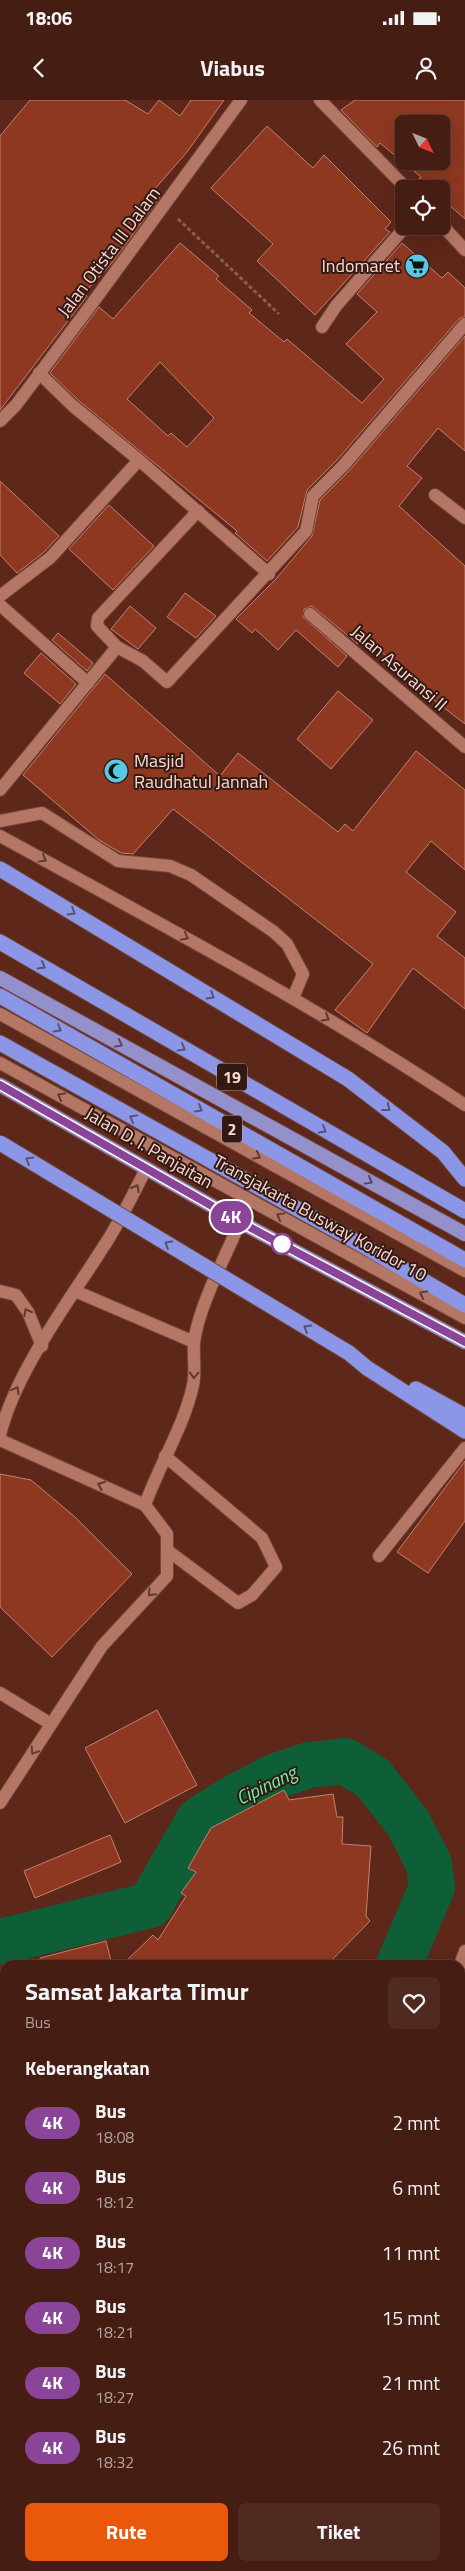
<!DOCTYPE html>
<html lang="id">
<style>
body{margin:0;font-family:"Titillium Web",sans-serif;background:#502a21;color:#f1f3f6;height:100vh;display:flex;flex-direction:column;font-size:19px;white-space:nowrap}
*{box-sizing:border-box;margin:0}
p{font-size:16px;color:#b0a2a0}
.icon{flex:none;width:28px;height:28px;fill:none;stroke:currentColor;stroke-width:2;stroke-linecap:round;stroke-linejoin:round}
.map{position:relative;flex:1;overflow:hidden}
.details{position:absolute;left:0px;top:1860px;width:465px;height:611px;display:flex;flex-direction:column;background:#461d13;border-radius:15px 15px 0 0;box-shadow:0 5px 20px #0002,0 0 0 1px #5e3b33}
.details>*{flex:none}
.badge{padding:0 10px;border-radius:16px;font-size:18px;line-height:32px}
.needle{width:32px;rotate:133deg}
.tools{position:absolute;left:395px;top:15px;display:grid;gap:10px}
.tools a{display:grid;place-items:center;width:55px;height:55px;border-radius:8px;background:#461d13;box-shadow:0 5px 20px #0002,0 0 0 1px #5e3b33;font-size:25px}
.map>.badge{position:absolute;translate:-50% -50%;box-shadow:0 0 0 2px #fff}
h2{padding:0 25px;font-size:19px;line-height:45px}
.round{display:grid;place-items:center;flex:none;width:52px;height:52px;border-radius:8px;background:#502a21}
.overview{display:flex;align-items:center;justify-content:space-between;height:85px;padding:0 25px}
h1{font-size:24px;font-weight:700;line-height:38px}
.button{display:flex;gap:10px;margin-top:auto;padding:10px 25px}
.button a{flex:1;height:58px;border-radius:8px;background:#ea580c;color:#fff;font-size:20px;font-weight:700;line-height:58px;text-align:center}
.button a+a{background:#502a21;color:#f1f3f6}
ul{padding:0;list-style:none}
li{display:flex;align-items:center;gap:15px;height:65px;padding:0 25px}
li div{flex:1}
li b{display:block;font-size:19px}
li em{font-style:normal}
li .badge{min-width:55px;font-weight:700;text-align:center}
.status{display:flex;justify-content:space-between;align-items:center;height:35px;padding:0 25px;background:#461d13;direction:ltr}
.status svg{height:14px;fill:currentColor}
header{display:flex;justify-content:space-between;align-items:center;height:65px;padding:0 25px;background:#461d13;font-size:22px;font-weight:700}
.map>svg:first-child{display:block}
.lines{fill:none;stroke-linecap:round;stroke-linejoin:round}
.river{stroke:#0e5f38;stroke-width:46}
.building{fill:#8e3821;stroke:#c18270;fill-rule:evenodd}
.service-casing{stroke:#74453a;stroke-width:14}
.minor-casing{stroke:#74453a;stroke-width:14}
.tertiary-casing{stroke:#74453a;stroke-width:14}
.trunk-casing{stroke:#74453a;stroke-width:16}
.motorway-casing{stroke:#74453a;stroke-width:17}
.path{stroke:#8d5c50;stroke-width:3;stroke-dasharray:4 2.5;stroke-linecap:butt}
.service{stroke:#b47665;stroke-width:12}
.minor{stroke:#b47665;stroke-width:12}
.tertiary{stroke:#b47665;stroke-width:12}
.trunk{stroke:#9390cc;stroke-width:14}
.motorway{stroke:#8b97e6;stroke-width:15}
.motorway-bridge-casing{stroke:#74453a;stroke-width:17;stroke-linecap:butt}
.motorway-bridge{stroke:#8b97e6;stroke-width:15}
.oneway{stroke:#603a30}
.oneway2{stroke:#5a5272}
.oneway3{stroke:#59495d}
.line-casing{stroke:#fff;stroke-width:11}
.line{stroke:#8a4598;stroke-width:8}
.stop-dot{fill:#fff;stroke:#8a4598;stroke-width:2.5}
.labels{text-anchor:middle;stroke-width:4;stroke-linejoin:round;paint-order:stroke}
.shield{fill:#321913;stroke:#bf9f96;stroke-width:1}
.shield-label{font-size:16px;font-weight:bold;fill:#fbd8ce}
.street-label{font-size:18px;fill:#fbd8ce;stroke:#321913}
.poi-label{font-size:18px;fill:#fbd8ce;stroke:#321913;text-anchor:end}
.water-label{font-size:19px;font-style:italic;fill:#71efa7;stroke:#321913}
</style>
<div class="status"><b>18:06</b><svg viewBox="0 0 49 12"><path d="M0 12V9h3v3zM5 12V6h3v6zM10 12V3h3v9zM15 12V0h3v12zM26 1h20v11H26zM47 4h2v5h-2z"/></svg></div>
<header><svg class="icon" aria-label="back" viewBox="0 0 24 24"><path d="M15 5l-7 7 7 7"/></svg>Viabus<svg class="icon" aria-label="person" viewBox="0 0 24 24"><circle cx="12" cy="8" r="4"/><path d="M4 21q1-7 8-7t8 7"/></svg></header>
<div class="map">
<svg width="465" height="2471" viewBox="0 0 465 2471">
<rect width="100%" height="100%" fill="#5d2719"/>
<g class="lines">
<g class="river">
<path d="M 0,1842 L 150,1805 L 199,1720 L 232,1699 L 276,1676 L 309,1665 L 345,1661 L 373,1678 L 408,1723 L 429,1764 L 432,1787 L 399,1865"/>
<path d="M 460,2052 L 465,2052"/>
</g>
</g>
<g class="building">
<path d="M 30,0 L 125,0 L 148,14 L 159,0 L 180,16 L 191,0 L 224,0 L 187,52 L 153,91 L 160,97 L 112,163 L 84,193 L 87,196 L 0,310 L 0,36 Z"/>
<path d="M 355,0 L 465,0 L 465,119 L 441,98 L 441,89 L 431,89 L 419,78 L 421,77 L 380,43 L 377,47 L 341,10 ZM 404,24 L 441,24 L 441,61 L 404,61 Z"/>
<path d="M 267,26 L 313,68 L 324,55 L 391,122 L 385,129 L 390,132 L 315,215 L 257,161 L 273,144 L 211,88 Z"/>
<path d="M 180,143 L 219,176 L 216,179 L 252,210 L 249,213 L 284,242 L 287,239 L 362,303 L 384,279 L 346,244 L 377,212 L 357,194 L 402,143 L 442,178 L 448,172 L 465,188 L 465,216 L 459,219 L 337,360 L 307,390 L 298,427 L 267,461 L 235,433 L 237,431 L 78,300 L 50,273 L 99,207 L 113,219 ZM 160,262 L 214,318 L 187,347 L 171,333 L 168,336 L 127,299 Z"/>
<path d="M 465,236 L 465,351 L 438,328 L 407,366 L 422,378 L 399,406 L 465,466 L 465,624 L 434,600 L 402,568 L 363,538 L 358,544 L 312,506 L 304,509 L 303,517 L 347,556 L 338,567 L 296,530 L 278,550 L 255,529 L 252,533 L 236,519 L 275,480 L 312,436 L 320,400 L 349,371 Z"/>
<path d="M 0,381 L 59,436 L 43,453 L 17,473 L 0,455 Z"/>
<path d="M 109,405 L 154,446 L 113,490 L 69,449 Z"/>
<path d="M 185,493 L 216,516 L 196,538 L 167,517 Z"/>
<path d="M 130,506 L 156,528 L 138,549 L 111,529 Z"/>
<path d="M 58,533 L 93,563 L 87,571 L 52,540 Z"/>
<path d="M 41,553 L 76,584 L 60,604 L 24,573 Z"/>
<path d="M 105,574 L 220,676 L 238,653 L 338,732 L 345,724 L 353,731 L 416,651 L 465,690 L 465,770 L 431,741 L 406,772 L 456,812 L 437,836 L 465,858 L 465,909 L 413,868 L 367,933 L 335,910 L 373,864 L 173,709 L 133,754 L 121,753 L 99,740 L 23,675 Z"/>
<path d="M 338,591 L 373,620 L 331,669 L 297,639 Z"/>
<path d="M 465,1361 L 465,1421 L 428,1473 L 397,1452 Z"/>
<path d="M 0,1374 L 31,1380 L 75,1417 L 132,1474 L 52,1557 L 0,1507 Z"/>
<path d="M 157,1610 L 197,1685 L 125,1723 L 85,1648 Z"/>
<path d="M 284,1690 L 289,1700 L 333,1694 L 337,1717 L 343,1717 L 342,1744 L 371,1746 L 366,1816 L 370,1821 L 327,1865 L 122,1865 L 153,1835 L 158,1840 L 186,1796 L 181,1793 L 196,1772 L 188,1768 L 211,1728 Z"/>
<path d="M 110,1735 L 121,1762 L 35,1798 L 24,1771 Z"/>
<path d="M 106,1841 L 112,1865 L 41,1865 L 40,1858 Z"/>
</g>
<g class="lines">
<defs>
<g id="service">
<path d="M 0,721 L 42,713 L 118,761 L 170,766 L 191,775 L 274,832 L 287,844 L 303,874 L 293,898"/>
<path d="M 0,914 L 465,1171"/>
<path d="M 0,963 L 465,1218"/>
<path d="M 0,1191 L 16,1195 L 28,1212 L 42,1246"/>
<path d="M 75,1191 L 194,1242"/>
<path d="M 0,1335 C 15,1273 67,1204 102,1149 C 119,1124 132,1096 146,1069"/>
<path d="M 0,1340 L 145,1405 L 167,1434 L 167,1476 L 102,1546 L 0,1703"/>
<path d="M 165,1356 L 262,1438 L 276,1467 L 252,1495 L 238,1503 L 167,1450"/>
<path d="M 145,1405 C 159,1365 184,1327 193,1285 C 196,1271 193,1257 194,1243 C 198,1207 226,1156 240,1122"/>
<path d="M 379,1456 L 465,1348"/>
<path d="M 0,1593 L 51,1624"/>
<path d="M 460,2073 L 465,2073"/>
</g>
<g id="minor">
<path d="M 320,0 L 407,89"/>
<path d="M 441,124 L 465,150"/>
<path d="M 322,227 L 336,206 L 406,126"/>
<path d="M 39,273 L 73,306 L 139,360 L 269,474"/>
<path d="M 0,321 L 16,305 L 91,205 L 241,0"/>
<path d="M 435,395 L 465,418"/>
<path d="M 0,496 L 50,458 L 139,360"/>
<path d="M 0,505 L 88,583"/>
<path d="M 310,514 L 465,647"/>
<path d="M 117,547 L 97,526 L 98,518 L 198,411"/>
<path d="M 0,690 L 117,547 L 143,561 L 167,582 L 306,431 L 313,396 L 343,366 L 465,224"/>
<path d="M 460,1865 L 465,1851"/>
<path d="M 0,1957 L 5,1953"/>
<path d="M 460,2325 L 465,2324"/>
<path d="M 0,2351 L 5,2350"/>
<path d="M 192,2466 L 193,2471"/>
</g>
<path id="tertiary" d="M 0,736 C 157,822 316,906 465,1005"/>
<g id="trunk">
<path d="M 0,878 L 465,1134"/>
<path d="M 0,985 L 240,1122 L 465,1242"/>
</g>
<g id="motorway">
<path d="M 0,769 L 348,979 L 443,1052 L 465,1079"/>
<path d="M 0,842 L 465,1111"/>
<path d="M 0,896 L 465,1160"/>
<path d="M 0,943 L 362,1145 L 465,1205"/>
<path d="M 349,1253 L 367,1268 L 465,1331"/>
<path d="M 416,1289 L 465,1316"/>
</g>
</defs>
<use href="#service" class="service-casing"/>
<use href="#minor" class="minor-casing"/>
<use href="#tertiary" class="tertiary-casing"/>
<use href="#trunk" class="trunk-casing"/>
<use href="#motorway" class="motorway-casing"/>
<path class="path" d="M 178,119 L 279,214"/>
<use href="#service" class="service"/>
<use href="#minor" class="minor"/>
<use href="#tertiary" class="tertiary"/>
<use href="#trunk" class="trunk"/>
<use href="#motorway" class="motorway"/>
<defs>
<path id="motorway-bridge" d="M 0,1043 L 349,1253"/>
</defs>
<use href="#motorway-bridge" class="motorway-bridge-casing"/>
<use href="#motorway-bridge" class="motorway-bridge"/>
</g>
<defs><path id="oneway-chevron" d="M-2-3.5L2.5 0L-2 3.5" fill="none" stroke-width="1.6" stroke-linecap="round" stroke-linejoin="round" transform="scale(1.25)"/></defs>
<g class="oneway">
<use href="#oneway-chevron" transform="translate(43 759) rotate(29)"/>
<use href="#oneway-chevron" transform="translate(185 837) rotate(29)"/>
<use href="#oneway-chevron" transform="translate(326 918) rotate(31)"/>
<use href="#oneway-chevron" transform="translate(61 996) rotate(-151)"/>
<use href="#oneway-chevron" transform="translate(257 1056) rotate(29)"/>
<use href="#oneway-chevron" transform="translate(136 1088) rotate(-62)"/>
<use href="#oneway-chevron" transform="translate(280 1116) rotate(-151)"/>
<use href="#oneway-chevron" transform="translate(423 1194) rotate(-151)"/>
<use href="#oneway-chevron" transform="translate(27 1212) rotate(-119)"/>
<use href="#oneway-chevron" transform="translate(194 1275) rotate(91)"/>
<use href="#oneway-chevron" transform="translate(16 1290) rotate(-62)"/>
<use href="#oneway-chevron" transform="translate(101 1385) rotate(-156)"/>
<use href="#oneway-chevron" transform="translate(151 1493) rotate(133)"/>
<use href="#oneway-chevron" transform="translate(34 1651) rotate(123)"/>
</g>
<g class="oneway2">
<use href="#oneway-chevron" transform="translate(72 812) rotate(31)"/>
<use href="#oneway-chevron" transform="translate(42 866) rotate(30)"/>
<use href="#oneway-chevron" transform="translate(211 896) rotate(31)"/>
<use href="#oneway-chevron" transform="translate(58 929) rotate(30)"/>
<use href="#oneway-chevron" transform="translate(182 948) rotate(30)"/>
<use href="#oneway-chevron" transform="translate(387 1008) rotate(38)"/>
<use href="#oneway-chevron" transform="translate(199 1009) rotate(30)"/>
<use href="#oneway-chevron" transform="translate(133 1018) rotate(-151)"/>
<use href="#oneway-chevron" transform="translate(323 1030) rotate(30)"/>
<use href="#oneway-chevron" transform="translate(29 1060) rotate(-149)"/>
<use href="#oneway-chevron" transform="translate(168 1144) rotate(-149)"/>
<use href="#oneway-chevron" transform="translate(307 1228) rotate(-149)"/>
</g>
<g class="oneway3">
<use href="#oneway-chevron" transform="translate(119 944) rotate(29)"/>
<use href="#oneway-chevron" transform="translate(369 1081) rotate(29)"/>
</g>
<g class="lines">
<defs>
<path id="line" d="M 0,985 L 240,1122 L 465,1242"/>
</defs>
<use href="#line" class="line-casing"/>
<use href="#line" class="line"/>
</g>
<defs>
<symbol id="supermarket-disc" viewBox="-11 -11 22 22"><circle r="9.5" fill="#58c9e4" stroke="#321913"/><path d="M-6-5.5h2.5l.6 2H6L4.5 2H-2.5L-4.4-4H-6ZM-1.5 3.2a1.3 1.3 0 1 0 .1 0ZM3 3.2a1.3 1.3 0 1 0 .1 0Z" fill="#111"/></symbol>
<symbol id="mosque-disc" viewBox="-11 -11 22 22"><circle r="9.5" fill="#58c9e4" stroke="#321913"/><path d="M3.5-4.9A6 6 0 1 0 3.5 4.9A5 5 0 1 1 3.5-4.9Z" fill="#111"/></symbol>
</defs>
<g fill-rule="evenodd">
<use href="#supermarket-disc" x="403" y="152" width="28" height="28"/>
<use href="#mosque-disc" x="102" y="657" width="28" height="28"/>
</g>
<circle class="stop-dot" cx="282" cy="1144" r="10"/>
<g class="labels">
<g class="shield">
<rect x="217" y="963.5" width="30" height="27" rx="4"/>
<rect x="222" y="1015.5" width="20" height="27" rx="4"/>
</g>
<g class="shield-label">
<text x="232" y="983">19</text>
<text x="232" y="1035">2</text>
</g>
<g class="street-label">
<text transform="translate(109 152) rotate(-53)" y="6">Jalan Otista III Dalam</text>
<text transform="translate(399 568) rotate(41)" y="6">Jalan Asuransi II</text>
<text transform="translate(149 1048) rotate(30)" y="6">Jalan D. I. Panjaitan</text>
<text transform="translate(320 1118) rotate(29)" y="6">Transjakarta Busway Koridor 10</text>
</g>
<g class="poi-label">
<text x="400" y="172">Indomaret</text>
<text x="134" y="667" text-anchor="start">Masjid<tspan x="134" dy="21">Raudhatul Jannah</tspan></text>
</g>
<g class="water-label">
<text transform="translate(266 1685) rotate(-26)" y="7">Cipinang</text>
</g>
</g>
</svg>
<div class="tools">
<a><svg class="needle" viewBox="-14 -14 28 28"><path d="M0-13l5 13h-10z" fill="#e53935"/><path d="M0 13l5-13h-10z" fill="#b0a2a0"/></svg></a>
<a><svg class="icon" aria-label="locate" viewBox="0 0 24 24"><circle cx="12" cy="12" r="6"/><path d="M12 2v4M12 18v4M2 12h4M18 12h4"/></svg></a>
</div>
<b class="badge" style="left:231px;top:1117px;background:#8a4598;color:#fff">4K</b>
<section class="details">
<div class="overview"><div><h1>Samsat Jakarta Timur</h1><p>Bus</p></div><a class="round"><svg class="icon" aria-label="heart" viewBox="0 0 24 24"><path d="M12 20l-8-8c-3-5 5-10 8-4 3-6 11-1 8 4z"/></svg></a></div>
<h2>Keberangkatan</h2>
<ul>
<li><span class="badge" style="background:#8a4598;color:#fff">4K</span><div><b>Bus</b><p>18:08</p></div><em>2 mnt</em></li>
<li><span class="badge" style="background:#8a4598;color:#fff">4K</span><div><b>Bus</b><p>18:12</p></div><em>6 mnt</em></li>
<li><span class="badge" style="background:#8a4598;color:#fff">4K</span><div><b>Bus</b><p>18:17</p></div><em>11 mnt</em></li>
<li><span class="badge" style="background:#8a4598;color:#fff">4K</span><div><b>Bus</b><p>18:21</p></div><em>15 mnt</em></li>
<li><span class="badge" style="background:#8a4598;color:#fff">4K</span><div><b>Bus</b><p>18:27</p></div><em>21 mnt</em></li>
<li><span class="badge" style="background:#8a4598;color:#fff">4K</span><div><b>Bus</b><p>18:32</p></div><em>26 mnt</em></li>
</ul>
<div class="button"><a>Rute</a><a>Tiket</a></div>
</section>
</div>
